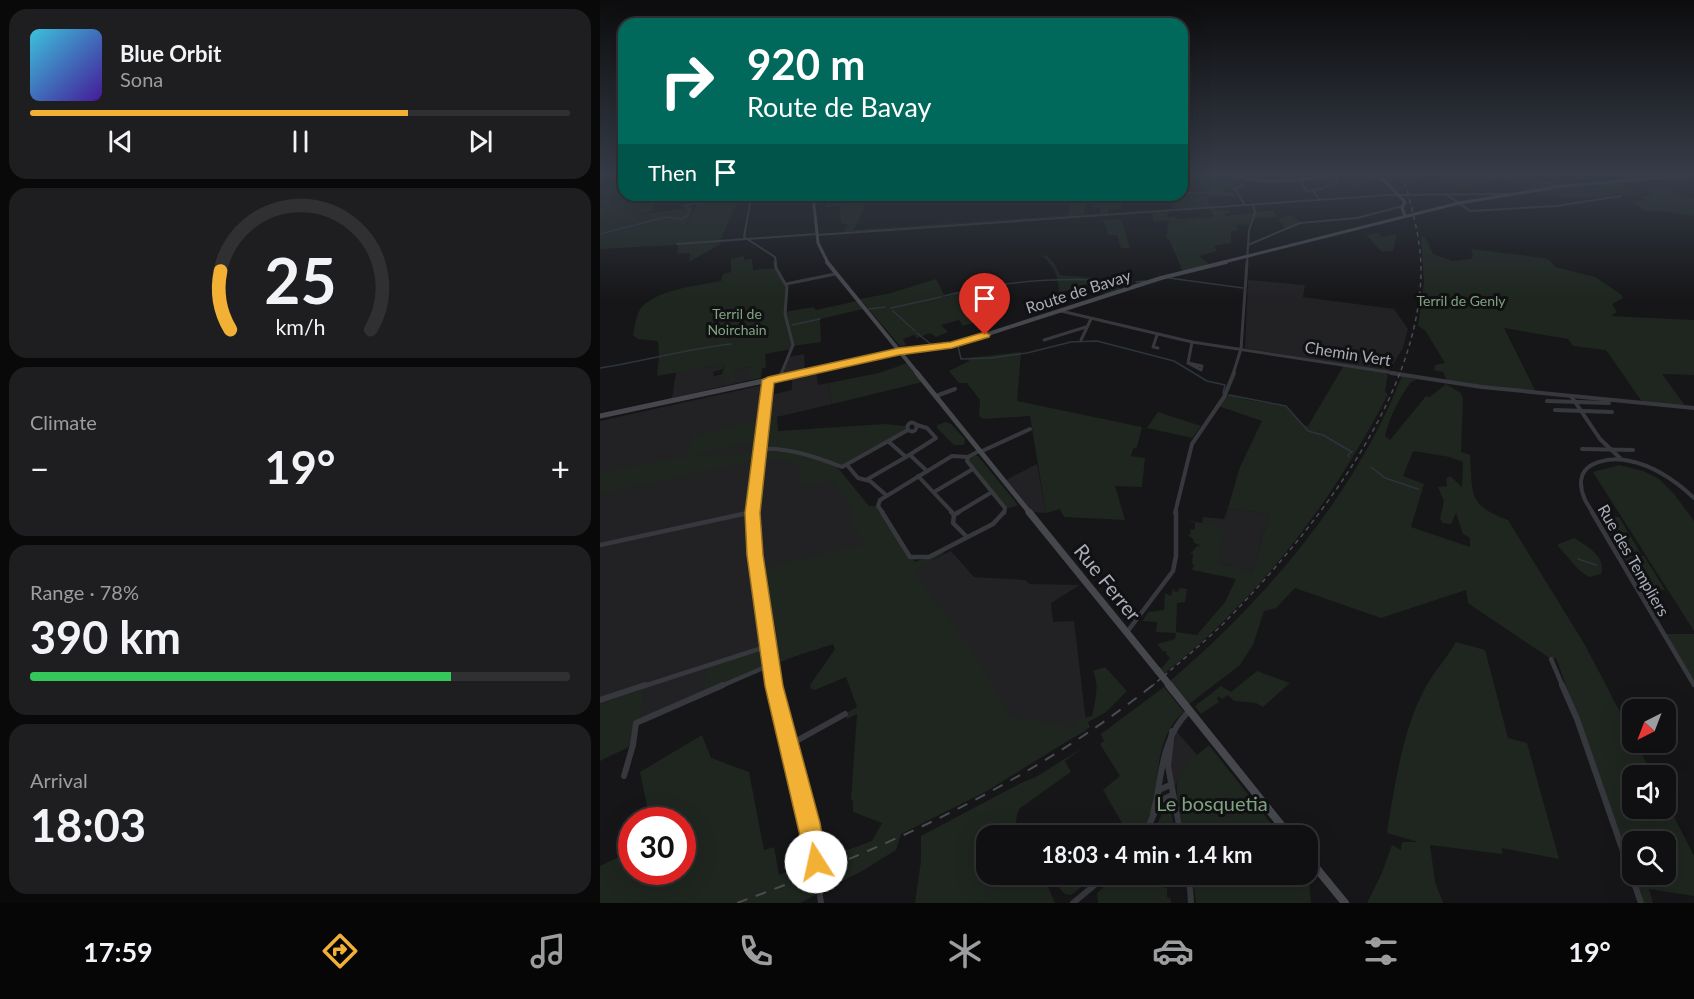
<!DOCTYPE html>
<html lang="en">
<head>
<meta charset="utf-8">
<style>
  body { margin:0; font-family:Lato,sans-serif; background:#1e1e20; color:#f1f3f6; height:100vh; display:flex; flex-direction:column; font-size:22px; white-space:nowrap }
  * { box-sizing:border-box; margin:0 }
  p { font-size:20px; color:#9c9d9f }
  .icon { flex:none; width:33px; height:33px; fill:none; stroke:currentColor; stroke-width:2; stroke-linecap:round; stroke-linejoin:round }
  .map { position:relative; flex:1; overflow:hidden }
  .sheet { display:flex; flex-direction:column; gap:9px; padding:9px; background:#09090a; width:600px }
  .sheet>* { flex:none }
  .top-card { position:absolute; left:18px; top:18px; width:570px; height:183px; border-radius:18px; box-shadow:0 6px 24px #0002,0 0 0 2px #303032; background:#00695c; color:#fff; overflow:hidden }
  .needle { width:39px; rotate:222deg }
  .controls { position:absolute; left:1022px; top:699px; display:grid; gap:12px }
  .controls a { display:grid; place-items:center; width:54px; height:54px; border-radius:12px; background:#101012; box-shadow:0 6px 24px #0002,0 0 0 2px #303032; font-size:30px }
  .speed { position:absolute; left:18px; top:807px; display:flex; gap:12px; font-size:30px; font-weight:700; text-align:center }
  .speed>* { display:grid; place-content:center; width:78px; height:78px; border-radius:50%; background:#101012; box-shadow:0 6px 24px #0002,0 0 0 2px #303032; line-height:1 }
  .speed .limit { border:9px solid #d22; background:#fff; color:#111 }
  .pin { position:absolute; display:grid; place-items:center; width:51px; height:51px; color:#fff; margin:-62px -26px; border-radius:50% 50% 50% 0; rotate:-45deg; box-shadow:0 0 6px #0007 }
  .pin .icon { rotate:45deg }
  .me { position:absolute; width:66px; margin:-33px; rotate:350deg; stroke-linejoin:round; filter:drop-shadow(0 0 4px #0008) }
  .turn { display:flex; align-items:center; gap:21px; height:126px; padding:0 30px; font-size:27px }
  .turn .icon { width:78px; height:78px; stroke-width:2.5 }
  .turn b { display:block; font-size:42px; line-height:51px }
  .then { display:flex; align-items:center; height:57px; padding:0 30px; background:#0003; gap:12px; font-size:22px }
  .big { font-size:45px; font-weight:700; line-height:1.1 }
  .sheet .widget { flex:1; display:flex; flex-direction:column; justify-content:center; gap:9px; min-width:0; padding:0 21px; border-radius:18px; background:#1e1e20 }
  .sheet .dial { align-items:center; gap:0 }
  .dial svg { height:156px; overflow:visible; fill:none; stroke:#303032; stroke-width:7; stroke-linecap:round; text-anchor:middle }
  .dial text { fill:#f1f3f6; stroke:none }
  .song { display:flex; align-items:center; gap:18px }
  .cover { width:72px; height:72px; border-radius:9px; background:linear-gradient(135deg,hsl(190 70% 55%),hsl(260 70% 35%)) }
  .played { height:6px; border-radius:3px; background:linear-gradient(90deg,#f2b134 70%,#303032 70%) }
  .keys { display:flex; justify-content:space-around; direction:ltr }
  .heat { display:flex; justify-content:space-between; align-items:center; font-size:33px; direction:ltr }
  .charge { height:9px; border-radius:4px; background:linear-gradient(90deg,#34c759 78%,#303032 0) }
  .trip { position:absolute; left:376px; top:825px; width:342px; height:60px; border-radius:18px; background:#101012; box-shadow:0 6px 24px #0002,0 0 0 2px #303032; font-weight:700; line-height:60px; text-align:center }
  .tab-bar { display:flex; height:96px; justify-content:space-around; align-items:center; background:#060607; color:#9c9d9f }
  .tab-bar .icon { width:42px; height:42px }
  .tab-bar .current { color:#f2b134 }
  .tab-bar b { font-size:27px; color:#f1f3f6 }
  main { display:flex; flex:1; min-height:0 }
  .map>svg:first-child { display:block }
  .built { fill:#222225 }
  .green { fill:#1e261f; fill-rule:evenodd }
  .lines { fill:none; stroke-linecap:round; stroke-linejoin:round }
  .stream { stroke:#2c353c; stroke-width:1.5 }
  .street-far4 { stroke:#37383d; stroke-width:2 }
  .street-far3 { stroke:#37383d; stroke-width:3 }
  .street-far2 { stroke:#37383d; stroke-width:4 }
  .street-far1 { stroke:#37383d; stroke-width:4.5 }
  .street { stroke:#37383d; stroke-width:6 }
  .secondary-far4 { stroke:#45474d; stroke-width:3 }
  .secondary-far3 { stroke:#45474d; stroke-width:4 }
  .secondary-far2 { stroke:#45474d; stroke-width:5 }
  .secondary-far1 { stroke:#45474d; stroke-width:7 }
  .secondary { stroke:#45474d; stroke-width:8 }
  .rail-far1 { stroke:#4a4c52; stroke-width:1.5; stroke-dasharray:4.5 4; stroke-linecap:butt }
  .rail { stroke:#4a4c52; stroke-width:2; stroke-dasharray:11 9; stroke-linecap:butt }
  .secondary-bridge-far1 { stroke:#45474d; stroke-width:7 }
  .secondary-bridge { stroke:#45474d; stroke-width:8 }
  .route { fill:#f2b134; stroke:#9d7322; stroke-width:1.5 }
  .labels { text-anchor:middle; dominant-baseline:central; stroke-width:6; stroke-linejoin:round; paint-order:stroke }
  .far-park-label { font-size:14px; fill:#7fa381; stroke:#111113 }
  .street-label { font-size:16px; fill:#a8adb8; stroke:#111113 }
  .near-street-label { font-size:20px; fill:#a8adb8; stroke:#111113 }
  .near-park-label { font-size:20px; fill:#7fa381; stroke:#111113 }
</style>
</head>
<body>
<main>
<section class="sheet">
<div class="widget">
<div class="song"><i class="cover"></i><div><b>Blue Orbit</b><p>Sona</p></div></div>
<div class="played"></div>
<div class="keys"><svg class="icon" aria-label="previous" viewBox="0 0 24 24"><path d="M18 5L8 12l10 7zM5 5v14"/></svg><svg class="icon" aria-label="pause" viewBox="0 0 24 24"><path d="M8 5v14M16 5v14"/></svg><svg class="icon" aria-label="next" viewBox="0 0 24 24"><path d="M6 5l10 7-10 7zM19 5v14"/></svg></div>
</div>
<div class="widget dial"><svg viewBox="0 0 100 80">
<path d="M14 69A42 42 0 1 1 86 69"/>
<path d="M14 69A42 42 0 0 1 9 39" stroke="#f2b134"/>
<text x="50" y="56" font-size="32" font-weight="700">25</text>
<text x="50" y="72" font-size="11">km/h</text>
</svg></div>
<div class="widget"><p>Climate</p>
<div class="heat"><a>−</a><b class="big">19°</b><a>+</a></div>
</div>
<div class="widget"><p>Range · 78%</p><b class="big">390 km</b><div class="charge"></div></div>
<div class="widget"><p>Arrival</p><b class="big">18:03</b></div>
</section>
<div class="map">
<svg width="1094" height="903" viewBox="0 0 1094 903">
  <rect width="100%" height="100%" fill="#161618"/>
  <g class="built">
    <polygon points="648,280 705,285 703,297 794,309 808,329 803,348 788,372 645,348"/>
    <polygon points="204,354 205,372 216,370 218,385 229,383 232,404 164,420 160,453 233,465 314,569 351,551 374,577 425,580 429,584 480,585 451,603 453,622 474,621 487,730 310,829 243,648 235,649 233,644 170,664 40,721 44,689 0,703 0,421 163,385 168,380 166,396 192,390 192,375 179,378 188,357"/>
    <polygon points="125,364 123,369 113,372 114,378 134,375 136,370 150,367 150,380 72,398 76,372"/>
    <polygon points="437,464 446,513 432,512 404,481"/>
    <polygon points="628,508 669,514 652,572 619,563 602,524 603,517 624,519"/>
    <polygon points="577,732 597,755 582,772 575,787 570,765 573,743"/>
  </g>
  <g class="green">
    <polygon points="611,173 628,173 636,190 622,189 626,193 638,196 608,197 609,207 575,210 570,201 522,200 521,209 508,209 508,214 500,214 500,208 492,207 492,203 486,203 484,215 244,232 248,224 242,224 239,212 242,206 225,207 229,195 269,195 254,230 468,215 472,195 605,193 599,176 611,176"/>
    <polygon points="735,173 801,173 802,178 771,180 757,187 747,187"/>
    <path d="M805 173H821L826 180C848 181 877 176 897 185L860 187 850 183 811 181 810 195Z"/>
    <polygon points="909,176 963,184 928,190 903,177"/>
    <polygon points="24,177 24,195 81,195 78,199 74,199 74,197 58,200 58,203 54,204 55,210 37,215 81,209 82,205 89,204 93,208 83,233 96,205 93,203 137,197 138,200 120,241 121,244 89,262 90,253 77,254 78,245 90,244 0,249 0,199 18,196 0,198 0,181"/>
    <path d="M1019 181 1040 193 1026 195 1005 191 1012 196C994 199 948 199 932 191L958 187 965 190 968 187Z"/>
    <polygon points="1069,189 1076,196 1094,197 1094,216 1058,211 1044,211 1032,201 1046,200 1039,195 1052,196 1046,191"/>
    <polygon points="610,208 629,211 630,213 625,213 626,216 673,210 679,219 691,215 701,222 685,228 677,217 651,219 649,225 639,224 636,231 631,231 631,243 614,246 617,251 599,256 609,264 583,272 569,239 566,238 569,220 553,221 552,213 568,212 567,217 575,217 576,219 614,217"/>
    <polygon points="521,219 530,248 521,248 517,235 509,235 503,220"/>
    <polygon points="778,233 781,237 797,234 793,251 782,252 766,235"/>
    <polygon points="821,236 826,239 833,254 852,261 871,259 873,255 871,249 944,258 950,260 955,267 995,277 1022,295 1023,298 1012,304 1017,312 1011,316 1094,320 1094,375 1062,374 1086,407 1043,403 1006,350 973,346 968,339 904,328 937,394 847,381 843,372 834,370 835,365 845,363 825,330 818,326 824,283"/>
    <path d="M446 255 454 263 460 275 516 280 521 290 507 295 495 289 498 287V283L493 282 459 293C459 278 454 265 442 256Z"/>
    <path d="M144 256V260L152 259 153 270 176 268 188 291 185 312 213 307 216 310 257 301 263 309 220 319 221 342 193 346 192 349 165 354 166 367 162 369 161 378 150 380 149 367 136 370 134 381 125 382 122 377 114 378 112 377 122 374 125 364 57 376 59 357 58 341 38 339 33 335C35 326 36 315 41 308 55 290 100 285 121 281L123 274 131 272V259Z"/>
    <polygon points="336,279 345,297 389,285 392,296 403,313 363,326 359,320 341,325 348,332 336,337 330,333 317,338 314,335 303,339 306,345 301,347 260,299 291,293"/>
    <polygon points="421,352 417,401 542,427 537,447 533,449 531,456 545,458 542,487 515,486 525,520 464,517 460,509 446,513 430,416 383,419 379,416 380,400 367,383 359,383 349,371 369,361 368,358"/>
    <polygon points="307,363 323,382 232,404 229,383 279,373"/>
    <path d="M744 365 788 372 785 392 788 394C732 503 660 597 564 674L561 669 570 658 566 654 567 652 563 651 557 644 575 639 576 633 556 632 557 622 543 621 548 612 564 610 565 593 571 596 573 587 574 591 578 592 579 588 587 589 585 602 577 603 576 632 597 635 625 602 636 579 592 570 594 565 592 564 593 554 588 551 592 552 597 546H602L594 543 593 539 588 535 591 534 590 529 595 530V523L587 520 625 528 619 563 652 572 669 514 628 508 640 467 662 421 618 406 626 394 648 400 686 406 703 425 708 426Z"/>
    <path d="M802 376 817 380 811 382C800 397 790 415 785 436L790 440 826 396 830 397 846 384 861 393 863 399 861 452 870 455C873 494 867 505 908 520L985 645 1032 735V742L1036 743 1053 775 1032 776V808H1065V799L1094 856V896L1049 889 1053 903H1044L1034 875 1065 874V842H1032V868L956 658 951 659 872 606 868 603 866 590 781 618 695 588 676 608 664 611 653 645 640 665 589 704 570 681C666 599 755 495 802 376ZM813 451 850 457 863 462 862 487 850 476 846 479 847 486 838 487 844 501 840 519 843 523 851 524 856 513 863 534 870 538V547L811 527 824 484 803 476Z"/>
    <polygon points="558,412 601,426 592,438 547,428"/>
    <path d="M177 417 178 431 285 424 306 426 308 430 247 465 237 467 269 506H278L315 562 341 552 345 553 314 570 372 650 411 717 475 727 474 721 492 716C495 701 500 686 493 671L505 667 527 691 506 712 488 722 490 727 387 791 301 834 296 850 262 871 200 903H0V866L31 851 32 872H82V820H50L40 772 102 735 111 758 149 772 164 850 174 847 179 875 272 841 282 823 253 812V800H251L257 714 247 719 245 714 257 707 246 677 215 690 211 689 210 685 235 649 233 644 193 657 103 694 107 666 168 646 157 570 265 544 253 524 252 508 231 481 199 486 200 464 165 458 0 494V474L22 468 88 456 91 433 93 435ZM161 440 159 453 92 456 93 455Z"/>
    <polygon points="346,422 351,424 365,439 364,445 354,445 337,428 337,425"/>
    <polygon points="374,455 378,456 418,505 406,509 368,461"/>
    <polygon points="1019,465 1043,471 1059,479 1074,494 1094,521 1094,631 993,472"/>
    <polygon points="1000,516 1019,517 1041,554 1023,555"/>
    <path d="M974 538C987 546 1007 557 1001 574L989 577 980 571 957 545Z"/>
    <polygon points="1023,556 1044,556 1065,590 1043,589"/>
    <polygon points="1064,634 1094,634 1094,685"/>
    <path d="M856 642 885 650 908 738 927 743 959 859 902 848V854L830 845 835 882 843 903H767L781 875 792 845 801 850 802 842H818L787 833C794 789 802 733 823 692 832 674 846 659 856 642Z"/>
    <polygon points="657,671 690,683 663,707 656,703 634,701 628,695 622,699 618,696 617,700 620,701 601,714 595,706 621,686 631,692"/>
    <polygon points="45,686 40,721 36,723 33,745 0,761 0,700"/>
    <path d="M564 687 584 712C554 736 560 780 551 814 549 821 545 829 541 835H529L503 790 520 776 500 744 504 741 501 734Z"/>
    <path d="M609 745 680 835H585C575 788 566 779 609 745Z"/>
    <polygon points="485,746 465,761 471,772 420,808 417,814 415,829 424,835 387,836 387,874 443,875 455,903 315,903 321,861 321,836 421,783 436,777"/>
    <polygon points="565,804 570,807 576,835 552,835 561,816 561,807"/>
    <polygon points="708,871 711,903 596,903 592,875 708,874"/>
    <path d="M479 875H497L471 895C464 895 461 891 458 885L466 877 474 878Z"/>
    <polygon points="518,875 553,875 546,879 546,884 567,888 567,897 571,899 571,903 498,903 497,893"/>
  </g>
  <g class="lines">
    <g class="stream">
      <polyline points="582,193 620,192 634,195"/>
      <polyline points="506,195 564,198 570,195"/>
      <polyline points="135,198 146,199"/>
      <polyline points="0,234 66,217 81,219 87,216 90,210 85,205 116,201"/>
      <polyline points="569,278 643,288"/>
      <polyline points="536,282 545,281"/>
      <path d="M344 296C396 282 446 278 499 280"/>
      <polyline points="291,308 341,297"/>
      <polyline points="269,309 285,307"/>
      <polyline points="293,311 315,331"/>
      <polyline points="192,325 220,319"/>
      <polyline points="317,333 332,345"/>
      <polyline points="336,349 358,346 361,359 391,358 427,353 471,342 497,341 574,361 607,381 625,385 623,393"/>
      <path d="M0 368C44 361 87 349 131 344"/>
      <polyline points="629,395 686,406 708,431 723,435 752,452 748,455 749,457"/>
      <polyline points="771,467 785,478 818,489"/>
      <polyline points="978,559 996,565"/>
    </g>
    <g class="street-far4">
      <polyline points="833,174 911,177 963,186"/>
      <polyline points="700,178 706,191 713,190"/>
      <polyline points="582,180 630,176"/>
      <polyline points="643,180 642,185 635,189 645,205"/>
      <polyline points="846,194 870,211 956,206 1021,196"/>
      <polyline points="81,195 85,200 94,203 131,197 175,195"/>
      <polyline points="151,198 144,237 175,257 176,263"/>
      <polyline points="720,200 713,191 737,183 738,177 733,174"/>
      <polyline points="217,235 789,195 906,194"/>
      <polyline points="77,244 217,234"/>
      <polyline points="648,245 700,223 757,218 803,206"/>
      <polyline points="647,263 649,230 655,213 653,204"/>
    </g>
    <g class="street-far3">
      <polyline points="175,262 176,268 187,287 185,314 193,345 181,374"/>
      <polyline points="186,284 235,274"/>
      <polyline points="461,311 592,342 801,374"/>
      <polyline points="557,335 553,347 558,348"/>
      <polyline points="444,340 486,327"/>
      <polyline points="481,340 491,319"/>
      <polygon points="588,363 602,366 601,370"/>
      <polyline points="588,363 592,342"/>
      <polyline points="633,374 641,349 647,262"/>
    </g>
    <g class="street-far2">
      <polyline points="791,373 882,387 1094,408"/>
      <polyline points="180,377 182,373"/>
      <polyline points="336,396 355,389"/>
      <polyline points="971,396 1000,439 1020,458"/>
      <polyline points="947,401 1009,403"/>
      <polyline points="955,410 1012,412"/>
      <circle cx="312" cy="427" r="4.5"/>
      <path d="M160 449C188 447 216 457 242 467L308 430"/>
      <polyline points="982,449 1033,450"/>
      <polyline points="380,452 430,429"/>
      <polyline points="310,455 327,471"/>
      <polyline points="306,457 336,438 327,428 317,425"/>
      <polyline points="368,457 367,461 405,508 404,513"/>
      <polyline points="368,457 379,451"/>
      <polyline points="247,465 258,478 270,481 286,495"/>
      <polyline points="318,476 353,513"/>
      <polyline points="266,480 306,457 289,442"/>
      <polyline points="334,492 373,469"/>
      <polyline points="146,513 152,512"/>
      <polyline points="152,513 168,381"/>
      <polyline points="283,513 278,506 280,500 352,456 368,457"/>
      <polyline points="357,513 392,492"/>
      <polyline points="575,513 592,444 624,397 634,373"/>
      <path d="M993 513C987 504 981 495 981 483 981 460 1013 457 1030 461 1054 466 1076 481 1094 498"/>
    </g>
    <g class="street-far1">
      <polyline points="152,512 156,564 174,687"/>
      <polyline points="282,512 310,557 329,557 393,524 404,512"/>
      <polyline points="351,512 354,515 353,523 367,537"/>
      <polyline points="992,512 1094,685"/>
      <polyline points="354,515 359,512"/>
      <polyline points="0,545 152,512"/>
      <polyline points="527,632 573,571 576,556 576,512"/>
      <polyline points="951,659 963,687"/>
      <polyline points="41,687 168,646"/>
      <polyline points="119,687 170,665"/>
    </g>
    <g class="street">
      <polyline points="174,685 212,838 221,903"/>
      <polyline points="962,685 977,719 1041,903"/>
      <polyline points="0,700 45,685"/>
      <polyline points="572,731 568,766 581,836"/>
      <polyline points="189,745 245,714"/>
      <polyline points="24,776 33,745 36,723 123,685"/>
      <path d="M557 797C562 765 565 735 589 711"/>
      <polyline points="553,813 559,790 570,785"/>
      <polyline points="544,836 560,801 572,795"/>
      <polyline points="589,874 591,903"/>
      <polyline points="473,903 508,874"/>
    </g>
    <g class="secondary-far4">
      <path d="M629 173C654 186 709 181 735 173"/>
      <polyline points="764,173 784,180 805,202 802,208 805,216"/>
      <polyline points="213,195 218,243 228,263"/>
      <polyline points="620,263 859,203 963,186 1094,175"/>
    </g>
    <g class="secondary-far3">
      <polyline points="227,262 318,374"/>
      <polyline points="194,374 299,352 357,344 561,278 626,262"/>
    </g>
    <g class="secondary-far2">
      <polyline points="317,373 430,513"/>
      <polyline points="0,416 201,373"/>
    </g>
    <polyline class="secondary-far1" points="429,512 558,671"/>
    <g class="secondary">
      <polyline points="573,690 690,836"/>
      <polyline points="708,858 745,903"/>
    </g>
    <path class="rail-far1" d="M551 687C575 666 600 646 623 624 709 536 820 400 821 271 821 237 811 205 802 173"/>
    <path class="rail" d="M137 903C286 848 427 785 553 685"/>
    <polyline class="secondary-bridge-far1" points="558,671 571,687"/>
    <polyline class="secondary-bridge" points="569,685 573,690"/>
  </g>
  <linearGradient id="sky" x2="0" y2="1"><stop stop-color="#0c0c0d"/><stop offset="0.58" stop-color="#363c48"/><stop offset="1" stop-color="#363c48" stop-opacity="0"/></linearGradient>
  <rect width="1094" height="300" fill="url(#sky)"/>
  <polygon class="route" points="385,332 390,335 389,337 352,348 299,355 174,383 160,513 163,555 183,686 220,823 227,862 224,870 216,873 208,870 165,686 147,555 145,513 162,380 168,377 299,348 351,342"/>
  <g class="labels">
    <g class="far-park-label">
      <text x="861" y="300">Terril de Genly</text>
      <text x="137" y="313">Terril de<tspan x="137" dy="16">Noirchain</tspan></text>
    </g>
    <g class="street-label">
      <text transform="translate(478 291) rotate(-18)">Route de Bavay</text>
      <text transform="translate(748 353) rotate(9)">Chemin Vert</text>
      <text transform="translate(1034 560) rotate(60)">Rue des Templiers</text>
    </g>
    <g class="near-street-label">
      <text transform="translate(508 582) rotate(51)">Rue Ferrer</text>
    </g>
    <g class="near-park-label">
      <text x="612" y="803">Le bosquetia</text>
    </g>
  </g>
</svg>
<div class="controls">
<a><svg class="needle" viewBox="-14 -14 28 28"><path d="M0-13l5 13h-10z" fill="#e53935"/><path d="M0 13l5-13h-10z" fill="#9c9d9f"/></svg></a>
<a><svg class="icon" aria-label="sound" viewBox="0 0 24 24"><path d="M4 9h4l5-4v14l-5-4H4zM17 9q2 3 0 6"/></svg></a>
<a><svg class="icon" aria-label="search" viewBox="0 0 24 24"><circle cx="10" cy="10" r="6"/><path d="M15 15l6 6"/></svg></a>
</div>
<div class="speed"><div class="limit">30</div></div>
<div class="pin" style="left:385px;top:335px;background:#d93025"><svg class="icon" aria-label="arrive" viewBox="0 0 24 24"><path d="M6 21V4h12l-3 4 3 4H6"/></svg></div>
<svg class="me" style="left:216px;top:862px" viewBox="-20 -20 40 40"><circle r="19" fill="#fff"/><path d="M0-13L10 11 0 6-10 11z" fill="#f2b134"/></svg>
<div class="trip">18:03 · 4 min · 1.4 km</div>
<div class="top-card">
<div class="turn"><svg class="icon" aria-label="right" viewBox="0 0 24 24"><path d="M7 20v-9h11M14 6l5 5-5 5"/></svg><div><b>920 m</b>Route de Bavay</div></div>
<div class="then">Then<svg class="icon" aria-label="arrive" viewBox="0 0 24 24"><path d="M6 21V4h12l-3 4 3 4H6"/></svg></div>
</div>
</div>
</main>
<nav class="tab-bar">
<b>17:59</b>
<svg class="icon current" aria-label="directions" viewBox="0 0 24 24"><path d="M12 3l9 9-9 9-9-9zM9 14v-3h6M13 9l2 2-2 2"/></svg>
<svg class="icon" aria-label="music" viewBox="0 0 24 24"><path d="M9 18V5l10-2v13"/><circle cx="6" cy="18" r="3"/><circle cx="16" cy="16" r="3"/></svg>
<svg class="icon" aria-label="phone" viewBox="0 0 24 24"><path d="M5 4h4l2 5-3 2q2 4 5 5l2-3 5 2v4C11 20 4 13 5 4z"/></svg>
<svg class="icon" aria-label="climate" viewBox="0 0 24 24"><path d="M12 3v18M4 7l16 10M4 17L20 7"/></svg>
<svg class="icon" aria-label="car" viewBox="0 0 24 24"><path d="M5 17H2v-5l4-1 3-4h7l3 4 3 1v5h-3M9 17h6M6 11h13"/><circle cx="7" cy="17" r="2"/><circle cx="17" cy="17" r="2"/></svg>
<svg class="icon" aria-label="filters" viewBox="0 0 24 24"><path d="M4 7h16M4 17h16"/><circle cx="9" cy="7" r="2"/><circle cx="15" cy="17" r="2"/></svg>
<b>19°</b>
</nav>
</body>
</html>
